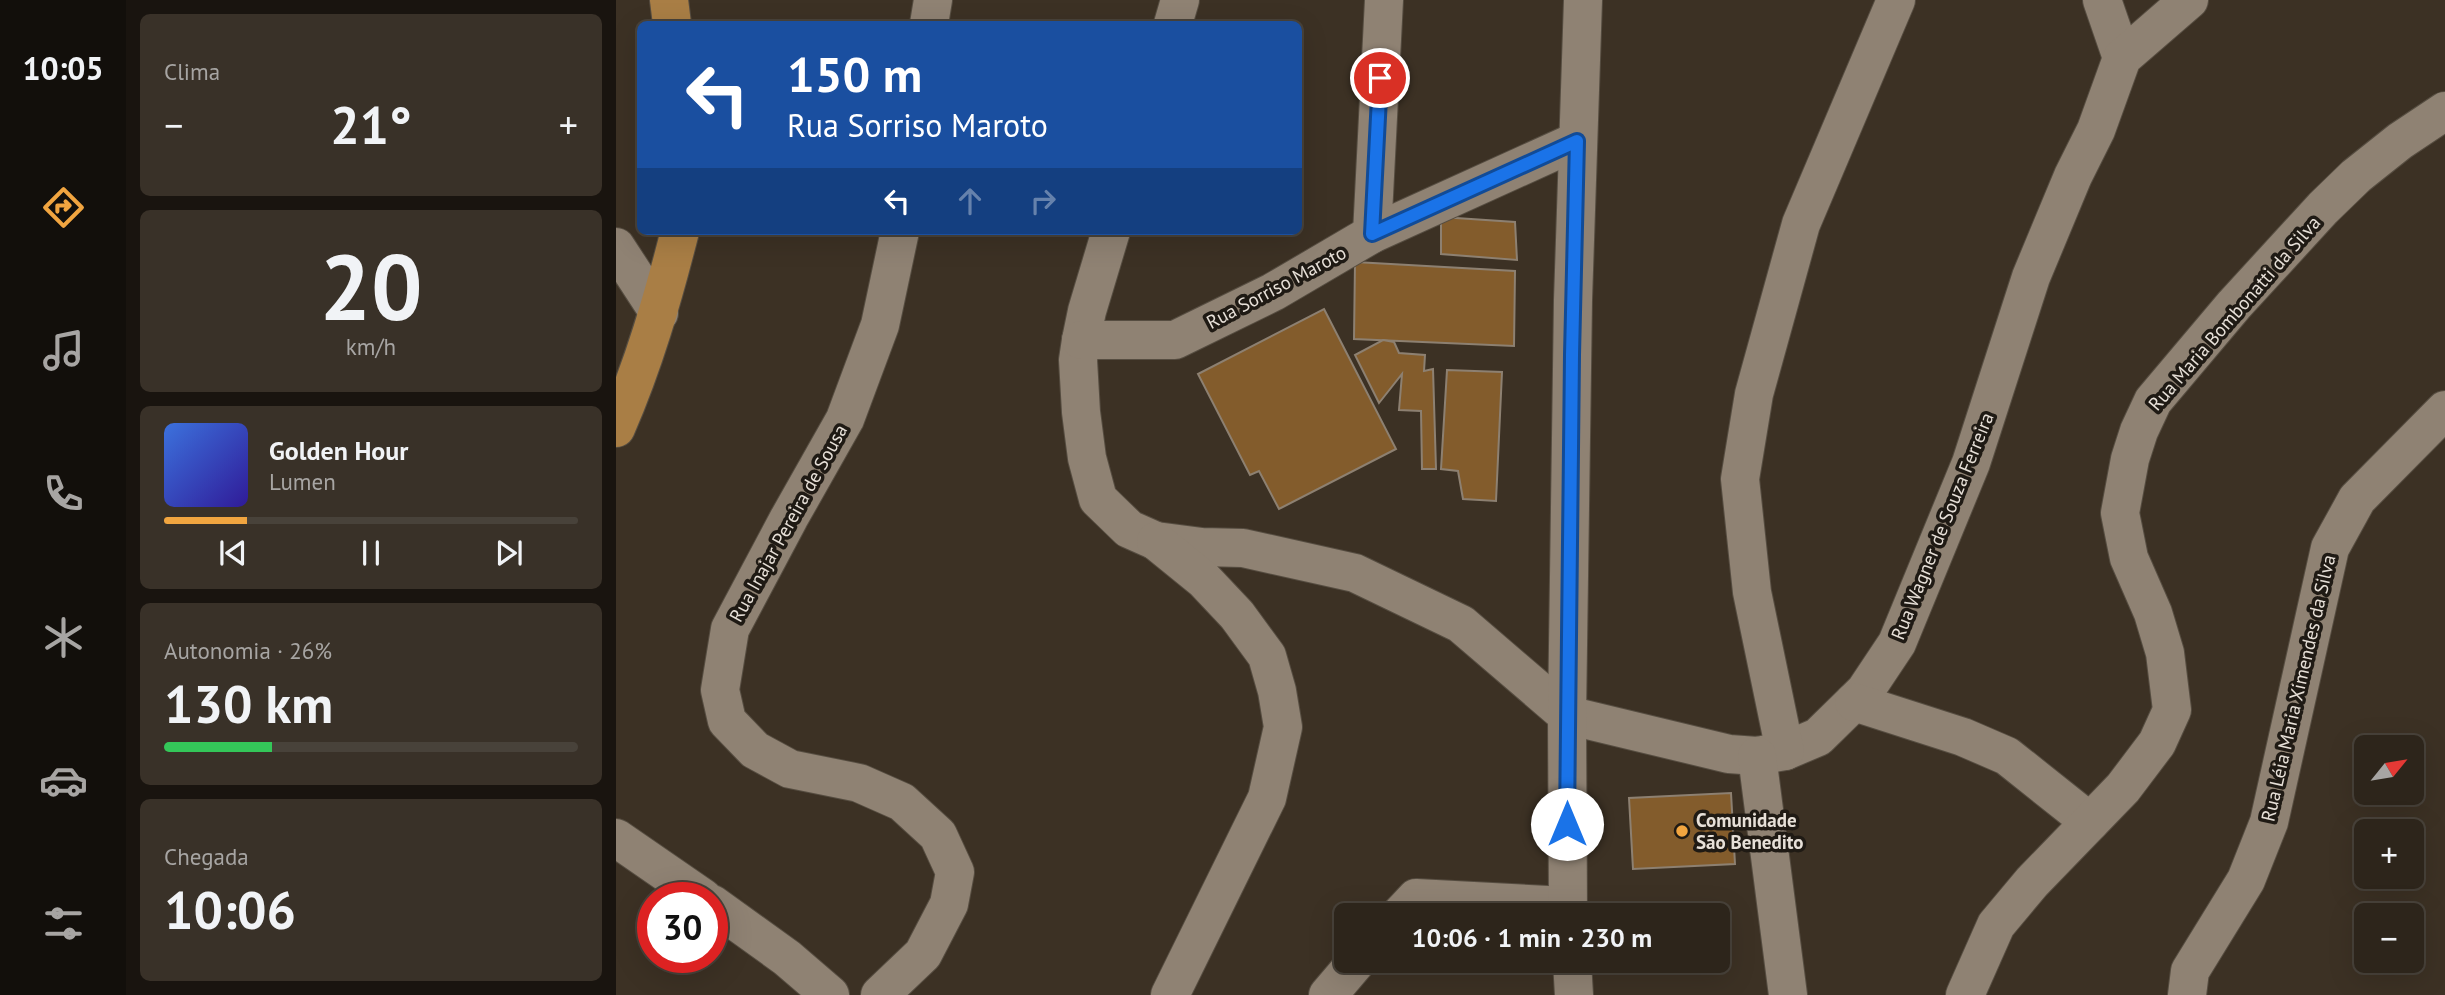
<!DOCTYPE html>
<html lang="pt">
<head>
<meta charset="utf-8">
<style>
  body { margin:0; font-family:"PT Sans",sans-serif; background:#393128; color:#f1f3f6; height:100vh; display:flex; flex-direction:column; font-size:26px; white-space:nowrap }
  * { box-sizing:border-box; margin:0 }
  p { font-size:23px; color:#a7a5a3 }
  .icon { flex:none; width:38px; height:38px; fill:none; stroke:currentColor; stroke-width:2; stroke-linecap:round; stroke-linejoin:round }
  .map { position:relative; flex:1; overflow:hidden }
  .side { display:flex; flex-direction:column; gap:14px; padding:14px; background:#19140f; width:490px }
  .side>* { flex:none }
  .hud { position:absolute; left:21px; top:21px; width:665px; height:214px; border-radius:10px; box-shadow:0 7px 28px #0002,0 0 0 2px #48423a; background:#1a4fa0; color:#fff; overflow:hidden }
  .needle { width:46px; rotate:60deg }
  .fabs { position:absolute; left:1738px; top:735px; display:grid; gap:14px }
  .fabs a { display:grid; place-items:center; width:70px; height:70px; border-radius:10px; background:#2d251b; box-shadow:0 7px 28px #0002,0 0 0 2px #48423a; font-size:35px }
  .speed { position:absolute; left:21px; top:882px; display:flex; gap:14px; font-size:35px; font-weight:700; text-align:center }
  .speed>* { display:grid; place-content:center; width:91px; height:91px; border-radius:50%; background:#2d251b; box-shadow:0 7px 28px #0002,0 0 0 2px #48423a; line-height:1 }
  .speed .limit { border:10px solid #d22; background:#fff; color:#111 }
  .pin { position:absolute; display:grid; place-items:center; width:60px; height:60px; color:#fff; margin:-30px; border:4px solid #fff; border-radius:50%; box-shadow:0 2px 7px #0007 }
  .me { position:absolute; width:77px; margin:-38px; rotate:0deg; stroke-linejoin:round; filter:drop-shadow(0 0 5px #0008) }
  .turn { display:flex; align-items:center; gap:24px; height:147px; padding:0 35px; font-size:32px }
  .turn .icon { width:91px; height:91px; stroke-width:2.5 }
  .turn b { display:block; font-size:49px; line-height:60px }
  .lanes { display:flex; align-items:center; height:66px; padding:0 35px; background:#0003; justify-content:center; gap:35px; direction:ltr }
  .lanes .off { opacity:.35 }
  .big { font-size:52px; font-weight:800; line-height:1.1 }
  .side .card { flex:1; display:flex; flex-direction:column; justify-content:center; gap:10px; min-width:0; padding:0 24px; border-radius:10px; background:#393128 }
  .side .dial { align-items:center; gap:0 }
  .dial b { font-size:91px; line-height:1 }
  .song { display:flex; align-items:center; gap:21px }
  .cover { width:84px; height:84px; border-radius:10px; background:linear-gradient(135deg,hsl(220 70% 55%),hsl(250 70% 35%)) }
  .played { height:7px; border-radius:4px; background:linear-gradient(90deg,#f1a540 20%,#48423a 20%) }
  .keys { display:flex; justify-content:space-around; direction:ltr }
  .heat { display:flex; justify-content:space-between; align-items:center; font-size:38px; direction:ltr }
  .charge { height:10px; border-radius:5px; background:linear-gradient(90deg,#34c759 26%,#48423a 0) }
  .trip { position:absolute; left:718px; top:903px; width:396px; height:70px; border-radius:10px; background:#2d251b; box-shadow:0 7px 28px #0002,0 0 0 2px #48423a; font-weight:800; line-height:70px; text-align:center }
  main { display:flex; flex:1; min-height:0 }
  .tab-bar { display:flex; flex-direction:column; width:126px; justify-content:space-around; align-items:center; background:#120f0b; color:#a7a5a3 }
  .tab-bar .icon { width:49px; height:49px }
  .tab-bar .selected { color:#f1a540 }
  .tab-bar b { font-size:32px; color:#f1f3f6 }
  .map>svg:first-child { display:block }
  .building { fill:#835c2c; stroke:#8d8071; stroke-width:2 }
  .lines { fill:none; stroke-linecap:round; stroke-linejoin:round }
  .minor-casing { stroke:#564d41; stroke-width:40 }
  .major-casing { stroke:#564d41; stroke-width:40 }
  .minor { stroke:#8f8273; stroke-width:38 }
  .major { stroke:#a97e45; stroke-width:38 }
  .route-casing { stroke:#114b97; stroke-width:18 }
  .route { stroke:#1a73e8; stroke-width:12 }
  .poi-dot { fill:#f1a540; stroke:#1f1a14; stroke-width:2.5 }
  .labels { text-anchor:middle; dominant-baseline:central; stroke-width:7; stroke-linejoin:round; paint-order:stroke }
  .street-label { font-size:19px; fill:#e7e0d8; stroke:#1f1a14 }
  .poi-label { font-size:19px; font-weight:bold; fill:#e7e0d8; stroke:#1f1a14; text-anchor:start }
</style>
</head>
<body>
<main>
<nav class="tab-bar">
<b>10:05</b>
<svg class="icon selected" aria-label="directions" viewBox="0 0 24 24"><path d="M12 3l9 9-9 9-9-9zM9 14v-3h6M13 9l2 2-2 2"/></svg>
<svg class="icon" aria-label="music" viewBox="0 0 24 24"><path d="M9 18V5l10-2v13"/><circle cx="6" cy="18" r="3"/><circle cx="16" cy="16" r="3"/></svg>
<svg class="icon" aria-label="phone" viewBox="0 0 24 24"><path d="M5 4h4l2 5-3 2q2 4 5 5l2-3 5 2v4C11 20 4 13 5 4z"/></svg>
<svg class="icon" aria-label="climate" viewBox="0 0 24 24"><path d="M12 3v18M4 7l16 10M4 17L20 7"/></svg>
<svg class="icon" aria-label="car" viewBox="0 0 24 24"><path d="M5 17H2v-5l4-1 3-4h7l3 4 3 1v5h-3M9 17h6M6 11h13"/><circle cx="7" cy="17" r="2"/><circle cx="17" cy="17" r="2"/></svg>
<svg class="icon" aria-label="filters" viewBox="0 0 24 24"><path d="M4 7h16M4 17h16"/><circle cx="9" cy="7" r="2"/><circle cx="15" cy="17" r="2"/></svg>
</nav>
<section class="side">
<div class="card"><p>Clima</p>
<div class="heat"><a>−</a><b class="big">21°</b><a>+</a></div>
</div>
<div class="card dial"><b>20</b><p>km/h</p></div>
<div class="card">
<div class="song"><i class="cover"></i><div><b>Golden Hour</b><p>Lumen</p></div></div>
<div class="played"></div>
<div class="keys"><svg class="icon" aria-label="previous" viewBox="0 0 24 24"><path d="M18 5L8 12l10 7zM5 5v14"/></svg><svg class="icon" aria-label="pause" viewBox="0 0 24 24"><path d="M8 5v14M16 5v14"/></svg><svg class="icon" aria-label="next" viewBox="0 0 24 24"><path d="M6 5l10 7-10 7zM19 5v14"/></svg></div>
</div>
<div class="card"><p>Autonomia · 26%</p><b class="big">130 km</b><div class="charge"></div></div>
<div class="card"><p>Chegada</p><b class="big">10:06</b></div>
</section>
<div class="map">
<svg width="1829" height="995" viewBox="0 0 1829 995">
  <rect width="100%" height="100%" fill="#3c3124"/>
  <g class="building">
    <polygon points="825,217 899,222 901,260 825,254"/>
    <polygon points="739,262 899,271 898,346 738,339"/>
    <polygon points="708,309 780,449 663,509 643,471 634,475 582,374"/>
    <polygon points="767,340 778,342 783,353 809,355 808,371 817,369 820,469 806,469 805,411 783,410 786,374 763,403 739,355"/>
    <polygon points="831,370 886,372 880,501 847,499 842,471 825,469"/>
    <polygon points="1115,793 1119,864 1017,869 1013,798"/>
  </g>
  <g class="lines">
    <defs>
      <g id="minor">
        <polyline points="1486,0 1506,58"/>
        <polyline points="313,24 317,0"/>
        <polyline points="557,24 564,0"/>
        <polyline points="495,231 471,311 465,340 462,360 465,412 471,458 482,499 513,529 540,541 586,547 627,548 739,573 845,624 951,715 1113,754 1141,756 1169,751 1202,737 1249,691 1281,643 1355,463 1415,277 1457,176 1480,130 1506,58 1573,0"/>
        <polyline points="756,234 768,0"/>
        <polyline points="0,247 43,313"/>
        <polyline points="465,340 559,340 657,292 756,234 961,141"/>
        <polyline points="540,541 588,580 621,615 651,656 661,691 667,727 651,798 554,995"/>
        <polyline points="1238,702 1347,737 1391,756 1474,822"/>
        <polyline points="1169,751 1136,592 1124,479 1138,394 1185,224 1280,0"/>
        <polyline points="1141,756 1172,995"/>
        <polyline points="0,838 87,898"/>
        <polyline points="96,904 171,958 214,995"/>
        <polyline points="784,915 800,898 951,906"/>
        <polyline points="952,915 951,715 957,300 967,0"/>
        <polyline points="956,961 958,995"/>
        <polyline points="264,995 307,954 333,904 339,872 322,835 286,802 243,783 174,769 139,750 111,721 104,690 114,629 173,518 229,419 264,325 284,231"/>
        <polyline points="712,995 741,961"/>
        <polyline points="1349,995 1380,925 1416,882 1507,788 1541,743 1556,710 1549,653 1537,613 1513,558 1504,513 1514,459 1523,431 1537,401 1618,305 1707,208 1740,176 1784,141 1829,111"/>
        <polyline points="1571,995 1574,971 1630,880 1653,822 1714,548 1741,499 1829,410"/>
      </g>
      <g id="major">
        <polyline points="53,0 56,24"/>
        <path d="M0 428C28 364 47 298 64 231"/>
      </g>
    </defs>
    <use href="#minor" class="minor-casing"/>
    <use href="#major" class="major-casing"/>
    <use href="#minor" class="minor"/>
    <use href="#major" class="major"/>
  </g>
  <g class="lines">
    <defs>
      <polyline id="route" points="764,78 756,234 961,141 956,355 951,824"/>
    </defs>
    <use href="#route" class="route-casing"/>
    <use href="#route" class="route"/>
  </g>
  <circle class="poi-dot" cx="1066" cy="831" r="7"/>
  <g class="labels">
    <g class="street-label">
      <text transform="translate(660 287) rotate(-28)">Rua Sorriso Maroto</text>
      <text transform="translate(1618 313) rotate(-49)">Rua Maria Bombonatti da Silva</text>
      <text transform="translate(172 523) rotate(-61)">Rua Inajar Pereira de Sousa</text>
      <text transform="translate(1326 526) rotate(-68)">Rua Wagner de Souza Ferreira</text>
      <text transform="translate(1682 688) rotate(-77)">Rua Léia Maria Ximendes da Silva</text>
    </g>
    <g class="poi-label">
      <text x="1080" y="820">Comunidade<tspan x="1080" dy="22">São Benedito</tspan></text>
    </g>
  </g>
</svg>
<div class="fabs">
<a><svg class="needle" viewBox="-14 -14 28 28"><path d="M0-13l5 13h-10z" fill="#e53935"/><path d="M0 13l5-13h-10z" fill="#a7a5a3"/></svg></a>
<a>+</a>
<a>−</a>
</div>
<div class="speed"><div class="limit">30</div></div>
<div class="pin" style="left:764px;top:78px;background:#d93025"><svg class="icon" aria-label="arrive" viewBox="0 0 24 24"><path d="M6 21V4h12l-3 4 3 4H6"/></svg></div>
<svg class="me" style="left:951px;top:824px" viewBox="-20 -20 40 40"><circle r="19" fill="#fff"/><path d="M0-13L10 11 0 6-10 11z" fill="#1a73e8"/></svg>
<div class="trip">10:06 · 1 min · 230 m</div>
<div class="hud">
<div class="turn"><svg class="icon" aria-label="left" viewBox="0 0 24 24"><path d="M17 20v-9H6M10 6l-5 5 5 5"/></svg><div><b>150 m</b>Rua Sorriso Maroto</div></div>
<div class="lanes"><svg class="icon" aria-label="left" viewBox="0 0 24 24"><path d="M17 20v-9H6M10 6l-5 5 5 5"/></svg><svg class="icon off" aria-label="ahead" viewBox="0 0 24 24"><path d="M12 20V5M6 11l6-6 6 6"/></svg><svg class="icon off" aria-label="right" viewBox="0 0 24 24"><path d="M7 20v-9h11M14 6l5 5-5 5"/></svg></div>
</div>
</div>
</main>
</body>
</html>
